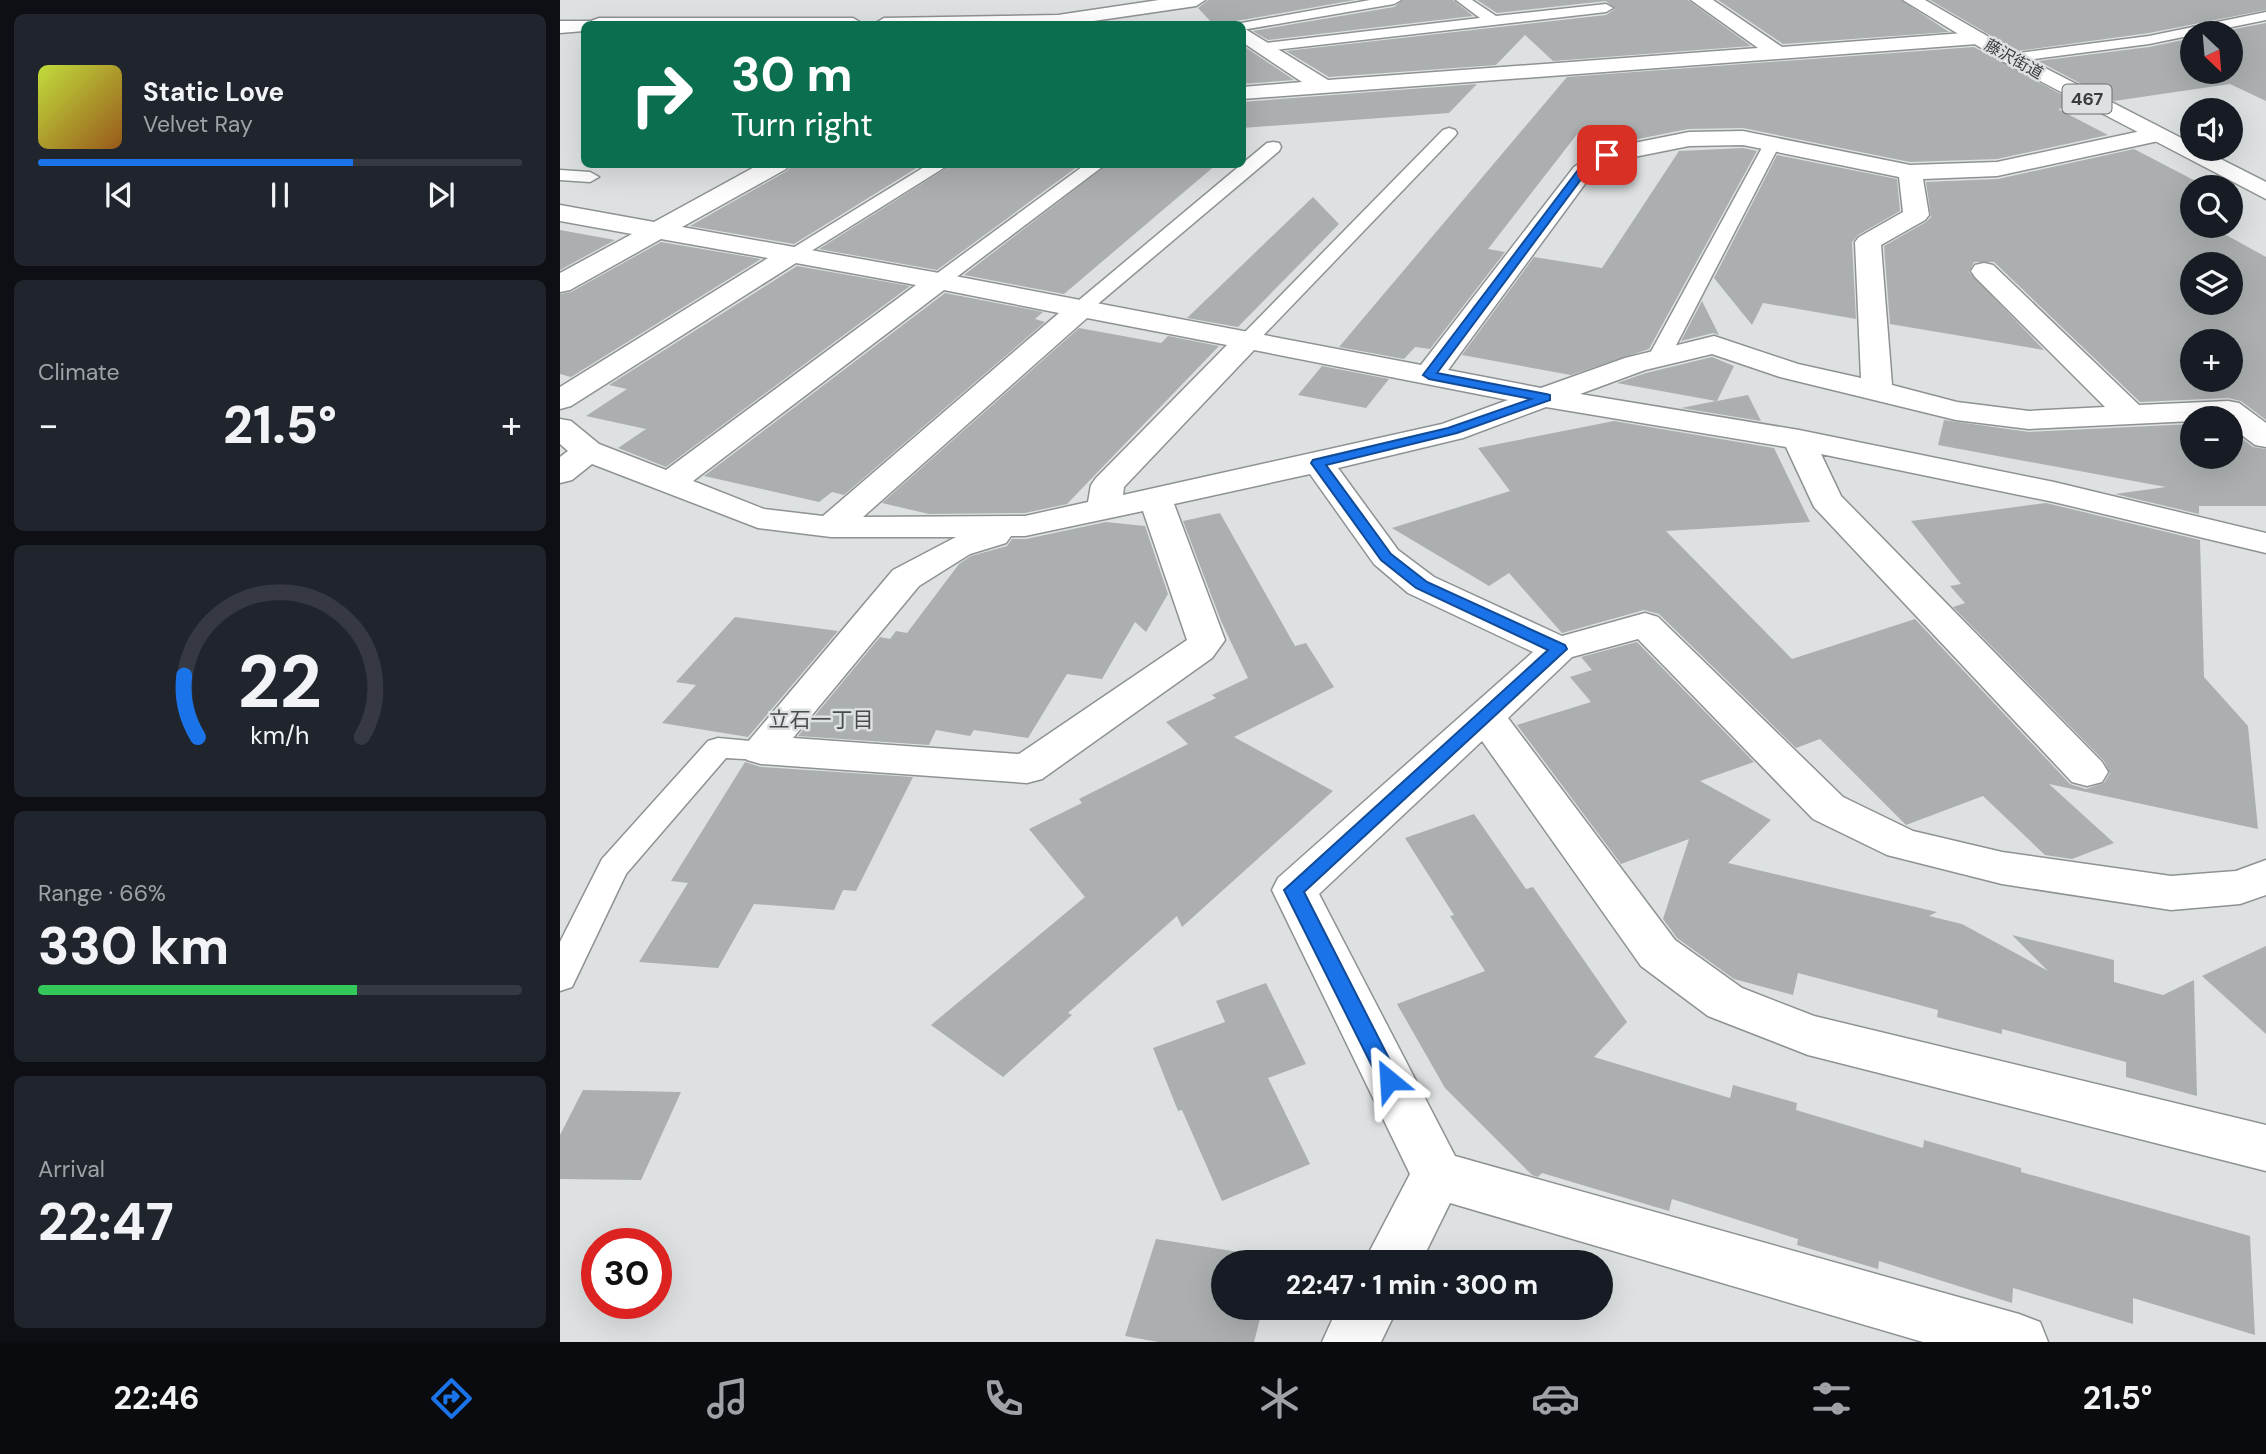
<!DOCTYPE html>
<html lang="en">
<head>
<meta charset="utf-8">
<style>
  body { margin:0; font-family:"DM Sans","Noto Sans JP",sans-serif; background:#20242c; color:#f1f3f6; height:100vh; display:flex; flex-direction:column; font-size:26px; white-space:nowrap }
  * { box-sizing:border-box; margin:0 }
  p { font-size:23px; color:#9ea1a6 }
  .icon { flex:none; width:38px; height:38px; fill:none; stroke:currentColor; stroke-width:2; stroke-linecap:round; stroke-linejoin:round }
  .map { position:relative; flex:1; overflow:hidden }
  .details { display:flex; flex-direction:column; gap:14px; padding:14px; background:#0d0f14; width:560px }
  .details>* { flex:none }
  .top-card { position:absolute; left:21px; top:21px; width:665px; height:147px; border-radius:10px; box-shadow:0 7px 28px #0002; background:#0b6e4f; color:#fff; overflow:hidden }
  .needle { width:46px; rotate:154deg }
  .fabs { position:absolute; left:1620px; top:21px; display:grid; gap:14px }
  .fabs a { display:grid; place-items:center; width:63px; height:63px; border-radius:50%; background:#171b24; box-shadow:0 7px 28px #0002; font-size:35px }
  .speed { position:absolute; left:21px; top:1228px; display:flex; gap:14px; font-size:35px; font-weight:700; text-align:center }
  .speed>* { display:grid; place-content:center; width:91px; height:91px; border-radius:50%; background:#171b24; box-shadow:0 7px 28px #0002; line-height:1 }
  .speed .limit { border:10px solid #d22; background:#fff; color:#111 }
  .pin { position:absolute; display:grid; place-items:center; width:60px; height:60px; color:#fff; margin:-30px; border-radius:14px; box-shadow:0 4px 10px #0006 }
  .me { position:absolute; width:77px; margin:-38px; rotate:333deg; stroke-linejoin:round; filter:drop-shadow(0 0 5px #0008) }
  .turn { display:flex; align-items:center; gap:24px; height:147px; padding:0 35px; font-size:32px }
  .turn .icon { width:91px; height:91px; stroke-width:2.5 }
  .turn b { display:block; font-size:49px; line-height:60px }
  .big { font-size:52px; font-weight:800; line-height:1.1 }
  .details .tile { flex:1; display:flex; flex-direction:column; justify-content:center; gap:10px; min-width:0; padding:0 24px; border-radius:10px; background:#20242c }
  .details .dial { align-items:center; gap:0 }
  .dial svg { height:182px; overflow:visible; fill:none; stroke:#363941; stroke-width:7; stroke-linecap:round; text-anchor:middle }
  .dial text { fill:#f1f3f6; stroke:none }
  .song { display:flex; align-items:center; gap:21px }
  .cover { width:84px; height:84px; border-radius:10px; background:linear-gradient(135deg,hsl(70 70% 55%),hsl(30 70% 35%)) }
  .played { height:7px; border-radius:4px; background:linear-gradient(90deg,#1a73e8 65%,#363941 65%) }
  .keys { display:flex; justify-content:space-around; direction:ltr }
  .heat { display:flex; justify-content:space-between; align-items:center; font-size:38px; direction:ltr }
  .charge { height:10px; border-radius:5px; background:linear-gradient(90deg,#34c759 66%,#363941 0) }
  .trip { position:absolute; left:651px; top:1250px; width:402px; height:70px; border-radius:35px; background:#171b24; box-shadow:0 7px 28px #0002; font-weight:800; line-height:70px; text-align:center }
  .tab-bar { display:flex; height:112px; justify-content:space-around; align-items:center; background:#090b0e; color:#9ea1a6 }
  .tab-bar .icon { width:49px; height:49px }
  .tab-bar .active { color:#1a73e8 }
  .tab-bar b { font-size:32px; color:#f1f3f6 }
  main { display:flex; flex:1; min-height:0 }
  .map>svg:first-child { display:block }
  .building { fill:#abafb0; fill-rule:evenodd }
  .lines { fill:none; stroke-linecap:round; stroke-linejoin:round }
  .service-casing { stroke:#8e9293; stroke-width:3 }
  .minor-casing { stroke:#8e9293; stroke-width:3 }
  .trunk-casing { stroke:#8e9293; stroke-width:3 }
  .service { fill:#fff; fill-rule:evenodd }
  .minor { fill:#fff; fill-rule:evenodd }
  .trunk { fill:#fff; fill-rule:evenodd }
  .route { fill:#1a73e8; stroke:#114b97; stroke-width:2 }
  .labels { text-anchor:middle; dominant-baseline:central; stroke-width:5; stroke-linejoin:round; paint-order:stroke }
  .far-street-label { font-size:16px; fill:#3b3c3d; stroke:#dde1e2 }
  .shield { fill:#dde1e2; stroke:#6c6e6e; stroke-width:2 }
  .shield-label { font-size:18px; font-weight:bold; fill:#3b3c3d }
  .neighbourhood-label { font-size:21px; fill:#494c4d; stroke:#dde1e2 }
</style>
</head>
<body>
<main>
<section class="details">
<div class="tile">
<div class="song"><i class="cover"></i><div><b>Static Love</b><p>Velvet Ray</p></div></div>
<div class="played"></div>
<div class="keys"><svg class="icon" aria-label="previous" viewBox="0 0 24 24"><path d="M18 5L8 12l10 7zM5 5v14"/></svg><svg class="icon" aria-label="pause" viewBox="0 0 24 24"><path d="M8 5v14M16 5v14"/></svg><svg class="icon" aria-label="next" viewBox="0 0 24 24"><path d="M6 5l10 7-10 7zM19 5v14"/></svg></div>
</div>
<div class="tile"><p>Climate</p>
<div class="heat"><a>−</a><b class="big">21.5°</b><a>+</a></div>
</div>
<div class="tile dial"><svg viewBox="0 0 100 80">
<path d="M14 69A42 42 0 1 1 86 69"/>
<path d="M14 69A42 42 0 0 1 8 42" stroke="#1a73e8"/>
<text x="50" y="56" font-size="32" font-weight="700">22</text>
<text x="50" y="72" font-size="11">km/h</text>
</svg></div>
<div class="tile"><p>Range · 66%</p><b class="big">330 km</b><div class="charge"></div></div>
<div class="tile"><p>Arrival</p><b class="big">22:47</b></div>
</section>
<div class="map">
<svg width="1706" height="1342" viewBox="0 0 1706 1342">
  <rect width="100%" height="100%" fill="#dde1e2"/>
  <g class="building">
    <polygon points="648,0 795,0 676,21 674,24 653,24 638,8"/>
    <polygon points="843,0 893,0 913,16 708,40 693,31 834,7"/>
    <polygon points="917,0 1128,0 1191,46 993,61 965,35 936,65 769,77 726,51 1046,15 1055,9 1046,1 937,13"/>
    <polygon points="1158,0 1341,0 1389,32 1223,44"/>
    <polygon points="1370,0 1706,0 1706,10 1589,33 1457,51"/>
    <polygon points="1706,23 1706,101 1670,84 1554,101 1478,61 1589,47 1633,38 1633,72 1671,72 1671,33 1654,33"/>
    <polygon points="682,45 734,80 682,84"/>
    <polygon points="1414,47 1521,105 1498,109 1548,135 1437,159 1350,162 1183,128 1128,129 1038,147 1018,133 928,249 945,252 870,349 855,347 844,359 779,347 1007,77"/>
    <polygon points="917,84 889,113 682,128 682,102"/>
    <polygon points="1183,148 1197,151 1089,349 1011,375 902,355 974,257 1042,268 1119,151"/>
    <path d="M1574 149 1647 187H1633V226H1650L1706 257V420L1681 401 1668 398 1580 402 1434 262H1414L1409 272 1484 350 1330 324 1324 246 1366 222 1371 217 1366 182 1438 179ZM1633 264H1671V303H1633ZM1633 341H1671V380H1633Z"/>
    <polygon points="1217,155 1337,179 1340,211 1298,235 1292,242 1296,319 1203,303 1192,325 1154,278"/>
    <polygon points="233,164 363,164 234,244 130,226 227,171"/>
    <polygon points="393,164 521,164 377,270 259,249"/>
    <polygon points="548,164 657,164 504,294 404,275"/>
    <polygon points="753,197 779,224 678,327 627,318"/>
    <polygon points="0,230 55,240 0,270"/>
    <polygon points="101,242 201,259 11,377 0,374 0,294 11,292"/>
    <polygon points="237,266 350,286 106,467 58,448 86,429 26,416 67,389 49,385"/>
    <polygon points="385,293 483,312 475,319 485,322 284,495 272,492 259,502 144,476"/>
    <polygon points="1142,301 1159,335 1153,333 1121,341"/>
    <polygon points="519,328 601,343 608,336 659,346 507,504 465,513 369,514 322,503"/>
    <polygon points="1152,357 1174,366 1157,401 1188,395 1201,421 1121,408 1156,401 1057,383 1086,373"/>
    <polygon points="762,366 829,379 806,408 738,395"/>
    <polygon points="1384,420 1469,432 1633,424 1633,457 1671,457 1671,430 1693,447 1706,449 1706,506 1639,506 1639,514 1555,494 1606,487 1378,445"/>
    <polygon points="1054,421 1214,448 1250,522 1106,531 1232,659 1355,619 1510,784 1526,789 1544,783 1550,773 1544,761 1393,607 1405,603 1390,586 1401,584 1351,521 1486,503 1640,540 1644,677 1688,726 1698,829 1489,784 1554,843 1512,859 1485,855 1423,796 1346,825 1260,739 1236,748 1099,614 1084,610 1002,633 949,573 929,586 832,528 950,491 918,448"/>
    <polygon points="660,513 735,646 746,643 774,687 674,737 773,791 622,927 617,916 508,1013 512,1015 443,1077 371,1025 525,897 469,829 522,803 519,799 628,744 606,722 656,698 652,695 688,678 661,621 623,521"/>
    <polygon points="546,522 585,526 608,594 586,632 575,622 542,679 507,674 468,738 414,730 410,736 376,730 369,745 238,736 320,637 330,639 336,631 347,633 399,564 411,556 447,546 452,539 466,539"/>
    <polygon points="175,617 278,631 188,737 102,723 136,685 116,682"/>
    <polygon points="1077,642 1194,762 1140,781 1211,820 1168,863 1377,912 1369,916 1402,924 1488,971 1452,935 1554,960 1554,982 1603,995 1634,980 1637,1096 1566,1077 1566,1062 1442,1029 1442,1034 1377,1017 1378,1010 1238,973 1233,995 1174,979 1117,938 1103,919 1129,839 1061,864 957,725 1031,702 1010,677 1032,670 1021,657"/>
    <polygon points="185,762 201,767 353,777 296,891 283,890 274,910 194,904 158,968 79,962 128,883 111,881"/>
    <polygon points="914,814 966,889 973,887 1067,1022 1034,1057 1170,1098 1173,1085 1237,1103 1236,1110 1363,1148 1364,1140 1461,1168 1461,1172 1690,1236 1695,1335 1573,1298 1573,1324 1453,1288 1452,1303 1319,1261 1318,1269 1237,1245 1238,1239 1112,1199 1109,1211 982,1173 978,1177 972,1175 885,1088 837,1004 925,971 890,916 894,915 845,838"/>
    <polygon points="1706,946 1706,1034 1642,976"/>
    <polygon points="706,983 746,1064 708,1078 750,1164 662,1201 622,1110 618,1111 593,1048 665,1022 656,1001"/>
    <polygon points="23,1090 121,1092 81,1180 0,1179 0,1135"/>
    <polygon points="596,1239 716,1258 715,1262 663,1262 663,1307 703,1307 694,1342 598,1342 565,1336"/>
  </g>
  <g class="lines">
    <defs>
      <g id="service">
        <polygon points="810,0 841,0 834,4 682,30 682,24 676,24"/>
        <polygon points="896,0 912,0 936,16 1046,4 1053,8 1046,12 706,51 699,47 706,43 920,18"/>
        <polygon points="1706,12 1706,20 1589,44 1451,62 1444,58 1451,54 1589,36"/>
        <polygon points="889,128 895,130 897,133 895,136 695,344 681,344 678,340 681,336 883,130"/>
        <polygon points="1212,139 1220,144 1109,359 1106,364 1090,364 1087,359 1204,144"/>
        <polygon points="713,142 719,143 721,147 719,151 526,314 512,314 509,310 512,306 707,143"/>
        <polygon points="369,164 390,164 240,258 233,260 223,254"/>
        <polygon points="526,164 546,164 386,285 372,285 369,281 372,277"/>
        <polygon points="0,170 30,172 39,177 30,182 0,180"/>
        <polygon points="158,738 211,743 216,750 211,757 201,760 166,758 66,874 12,987 0,991 0,942 42,859 148,741"/>
      </g>
      <g id="minor">
        <polygon points="599,0 645,0 636,6 513,24 314,24 324,18 498,15"/>
        <polygon points="1131,0 1153,0 1222,47 1417,32 1424,34 1427,38 1424,42 1417,44 682,99 682,87 742,82 682,42 682,27 768,80 1198,48"/>
        <polygon points="39,18 293,18 303,24 24,24 24,31 0,33 0,21 31,21"/>
        <path d="M1595 128 1603 130 1606 135 1603 140 1437 176 1363 179 1369 215 1365 220 1321 245 1332 385 1397 402 1469 411 1545 407 1415 277 1411 271 1415 265 1424 263 1433 265 1579 405 1668 401 1679 403 1706 423V447L1695 445 1671 427V418H1633V421L1469 429 1396 420 1220 377 1152 354 1085 370 1020 394 1239 430 1494 482 1706 533V553L1494 502 1261 454 1281 496 1542 762 1548 772 1542 782 1527 786 1512 782 1254 507 1226 447 986 407 903 438 778 468 838 550 874 577 1002 636 1085 613 1098 617 1283 797 1353 831 1442 852 1611 876 1676 871 1706 860V895L1680 904 1611 910 1442 884 1327 855 1253 819 1078 639 1012 657 948 718 1115 940 1182 988 1254 1016 1706 1125V1171L1248 1055 1148 1016 1081 966 922 741 759 894 895 1156 1459 1314 1480 1322 1488 1342H1363L890 1203 861 1262H804L850 1174 712 890 718 878 973 652 848 593 814 564 750 474 614 504 665 640 652 658 482 779 467 783 201 764 187 760 181 750 333 570 396 537H271L198 528 32 464 12 480 0 483V457L8 451 0 444V419L11 421 39 444 106 470 356 285 236 263 11 406 0 409V387L208 258 101 239 10 290 0 292V273L72 234 0 221V205L94 222 200 164H229L226 169 122 227 379 273 861 365 1014 167 1039 150 1129 132 1183 131 1350 165 1437 162ZM1183 145 1339 177 1343 212 1299 237 1295 242 1301 378 1238 364 1154 336 1065 358 981 388 888 370 1030 177 1054 161 1129 146ZM384 290 499 313 263 516 204 509 133 481ZM527 318 667 345 536 478 531 485 528 502 465 516 303 517ZM694 350 948 400 882 424 563 495 564 487ZM583 511 627 640 459 754 233 738 359 586 410 554 446 543 451 536H465Z"/>
        <polygon points="778,1307 838,1307 821,1342 762,1342"/>
      </g>
      <polygon id="trunk" points="1343,0 1365,0 1458,54 1633,144 1633,149 1641,149 1706,182 1706,199 1444,62"/>
    </defs>
    <use href="#service" class="service-casing"/>
    <use href="#minor" class="minor-casing"/>
    <use href="#trunk" class="trunk-casing"/>
    <use href="#service" class="service"/>
    <use href="#minor" class="minor"/>
    <use href="#trunk" class="trunk"/>
  </g>
  <polygon class="route" points="1044,153 1052,155 1025,174 877,373 986,394 990,395 990,400 897,433 766,465 831,554 867,582 1005,645 1007,649 744,892 840,1080 837,1086 829,1089 822,1086 724,890 988,650 856,588 821,560 751,463 753,460 888,428 971,399 869,379 863,375 1018,170"/>
  <g class="labels">
    <g class="far-street-label">
      <text transform="translate(1454 59) rotate(29)">藤沢街道</text>
    </g>
    <rect class="shield" x="1502.5" y="84.5" width="49" height="29" rx="5"/>
    <g class="shield-label">
      <text x="1527" y="99">467</text>
    </g>
    <g class="neighbourhood-label">
      <text x="261" y="720">立石一丁目</text>
    </g>
  </g>
</svg>
<div class="fabs">
<a><svg class="needle" viewBox="-14 -14 28 28"><path d="M0-13l5 13h-10z" fill="#e53935"/><path d="M0 13l5-13h-10z" fill="#9ea1a6"/></svg></a>
<a><svg class="icon" aria-label="sound" viewBox="0 0 24 24"><path d="M4 9h4l5-4v14l-5-4H4zM17 9q2 3 0 6"/></svg></a>
<a><svg class="icon" aria-label="search" viewBox="0 0 24 24"><circle cx="10" cy="10" r="6"/><path d="M15 15l6 6"/></svg></a>
<a><svg class="icon" aria-label="layers" viewBox="0 0 24 24"><path d="M12 4l9 5-9 5-9-5zM3 14l9 5 9-5"/></svg></a>
<a>+</a>
<a>−</a>
</div>
<div class="speed"><div class="limit">30</div></div>
<div class="pin" style="left:1047px;top:155px;background:#d93025"><svg class="icon" aria-label="arrive" viewBox="0 0 24 24"><path d="M6 21V4h12l-3 4 3 4H6"/></svg></div>
<svg class="me" style="left:829px;top:1080px" viewBox="-20 -20 40 40"><path d="M0-17L14 15 0 8-14 15z" fill="#1a73e8" stroke="#fff" stroke-width="4"/></svg>
<div class="trip">22:47 · 1 min · 300 m</div>
<div class="top-card">
<div class="turn"><svg class="icon" aria-label="right" viewBox="0 0 24 24"><path d="M7 20v-9h11M14 6l5 5-5 5"/></svg><div><b>30 m</b>Turn right</div></div>
</div>
</div>
</main>
<nav class="tab-bar">
<b>22:46</b>
<svg class="icon active" aria-label="directions" viewBox="0 0 24 24"><path d="M12 3l9 9-9 9-9-9zM9 14v-3h6M13 9l2 2-2 2"/></svg>
<svg class="icon" aria-label="music" viewBox="0 0 24 24"><path d="M9 18V5l10-2v13"/><circle cx="6" cy="18" r="3"/><circle cx="16" cy="16" r="3"/></svg>
<svg class="icon" aria-label="phone" viewBox="0 0 24 24"><path d="M5 4h4l2 5-3 2q2 4 5 5l2-3 5 2v4C11 20 4 13 5 4z"/></svg>
<svg class="icon" aria-label="climate" viewBox="0 0 24 24"><path d="M12 3v18M4 7l16 10M4 17L20 7"/></svg>
<svg class="icon" aria-label="car" viewBox="0 0 24 24"><path d="M5 17H2v-5l4-1 3-4h7l3 4 3 1v5h-3M9 17h6M6 11h13"/><circle cx="7" cy="17" r="2"/><circle cx="17" cy="17" r="2"/></svg>
<svg class="icon" aria-label="filters" viewBox="0 0 24 24"><path d="M4 7h16M4 17h16"/><circle cx="9" cy="7" r="2"/><circle cx="15" cy="17" r="2"/></svg>
<b>21.5°</b>
</nav>
</body>
</html>
